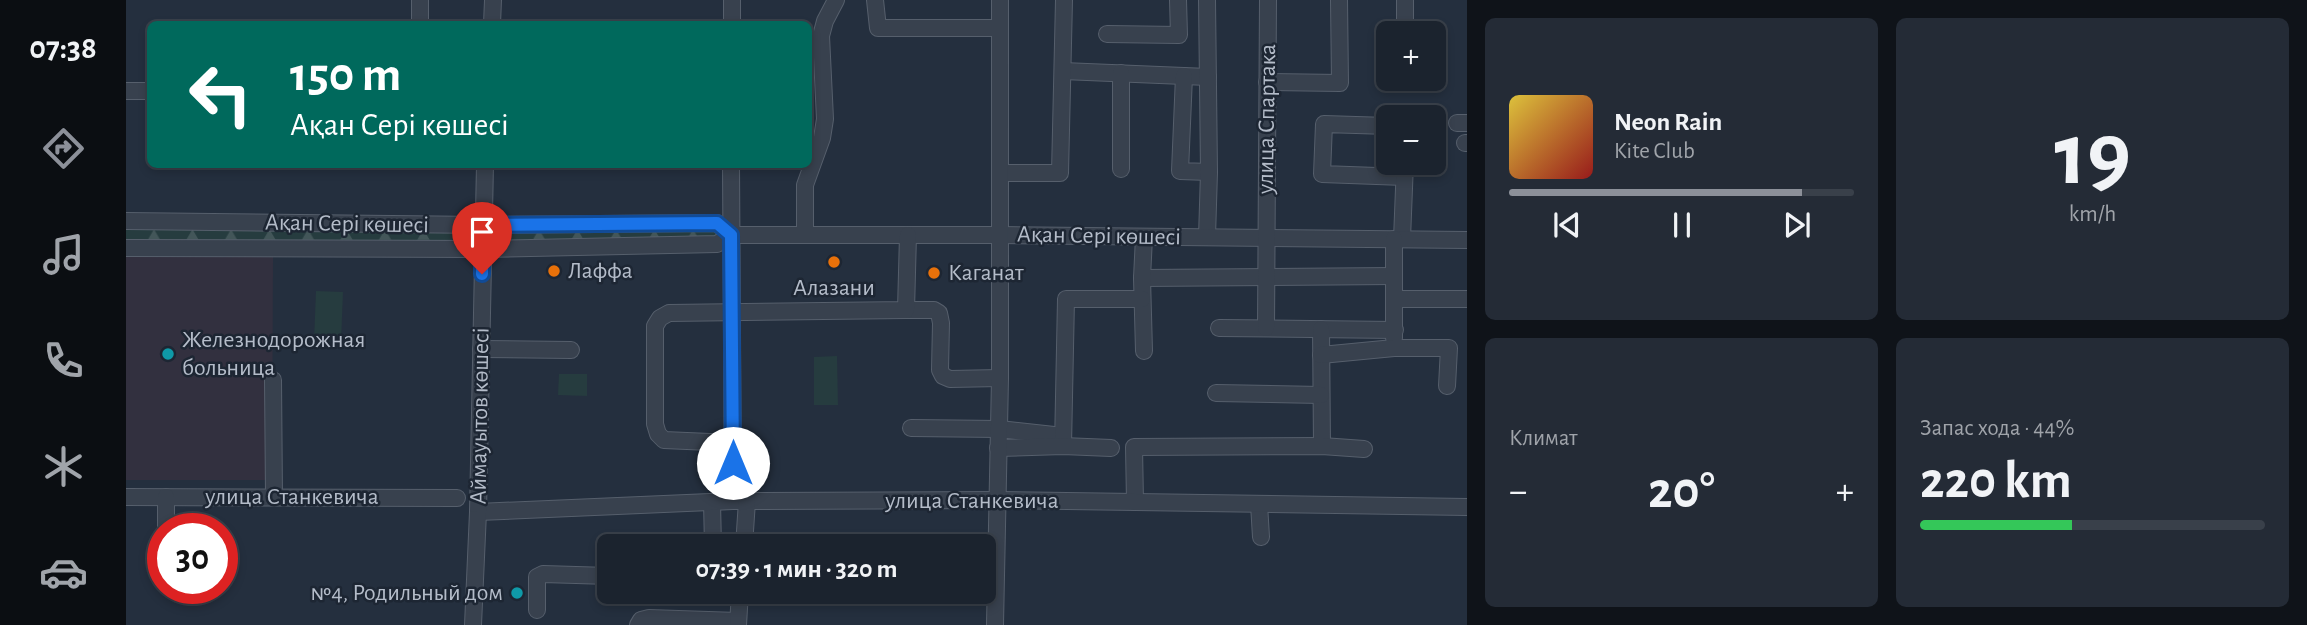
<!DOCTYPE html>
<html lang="ru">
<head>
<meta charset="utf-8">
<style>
  body { margin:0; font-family:"Alegreya Sans",sans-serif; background:#242b36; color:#f1f3f6; height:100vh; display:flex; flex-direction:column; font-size:26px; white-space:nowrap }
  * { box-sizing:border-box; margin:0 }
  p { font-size:23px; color:#a0a4aa }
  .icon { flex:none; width:38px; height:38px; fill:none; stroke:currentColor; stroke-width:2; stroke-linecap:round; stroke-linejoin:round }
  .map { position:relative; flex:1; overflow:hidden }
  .side { display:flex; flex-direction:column; gap:18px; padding:18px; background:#0f1319; width:840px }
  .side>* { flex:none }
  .guide { position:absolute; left:21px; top:21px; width:665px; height:147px; border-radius:10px; box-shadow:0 4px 10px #0003,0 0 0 2px #39404a; background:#00695c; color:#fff; overflow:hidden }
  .controls { position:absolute; left:1250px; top:21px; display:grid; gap:14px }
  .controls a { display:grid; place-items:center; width:70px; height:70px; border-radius:10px; background:#1b232e; box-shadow:0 4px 10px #0003,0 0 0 2px #39404a; font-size:35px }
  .speed { position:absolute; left:21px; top:513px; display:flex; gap:14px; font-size:35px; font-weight:700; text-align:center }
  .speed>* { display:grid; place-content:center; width:91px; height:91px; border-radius:50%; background:#1b232e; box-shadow:0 4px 10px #0003,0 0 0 2px #39404a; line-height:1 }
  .speed .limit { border:10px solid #d22; background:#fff; color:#111 }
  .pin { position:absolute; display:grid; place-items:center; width:60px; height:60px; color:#fff; margin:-72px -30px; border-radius:50% 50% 50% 0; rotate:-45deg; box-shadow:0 0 7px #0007 }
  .pin .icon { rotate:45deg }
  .me { position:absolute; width:77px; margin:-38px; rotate:0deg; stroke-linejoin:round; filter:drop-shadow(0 0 5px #0008) }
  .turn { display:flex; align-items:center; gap:24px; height:147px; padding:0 28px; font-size:32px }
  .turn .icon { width:91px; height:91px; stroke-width:2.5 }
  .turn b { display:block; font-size:49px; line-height:60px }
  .big { font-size:52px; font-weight:600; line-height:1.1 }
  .side .widget { flex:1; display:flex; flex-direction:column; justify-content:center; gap:10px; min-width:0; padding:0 24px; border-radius:10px; background:#242b36 }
  .side .dial { align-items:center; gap:0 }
  .dial b { font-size:91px; line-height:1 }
  .song { display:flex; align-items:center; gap:21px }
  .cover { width:84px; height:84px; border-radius:10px; background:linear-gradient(135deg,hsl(50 70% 55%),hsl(0 70% 35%)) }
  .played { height:7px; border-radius:4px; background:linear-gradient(90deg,#8c9099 85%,#39404a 85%) }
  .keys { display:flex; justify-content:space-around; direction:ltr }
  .heat { display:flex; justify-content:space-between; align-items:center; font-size:38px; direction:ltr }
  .charge { height:10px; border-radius:5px; background:linear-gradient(90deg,#34c759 44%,#39404a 0) }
  .side .tiles { flex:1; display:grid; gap:18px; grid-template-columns:repeat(2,1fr) }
  .trip { position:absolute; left:471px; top:534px; width:399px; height:70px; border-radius:10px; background:#1b232e; box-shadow:0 4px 10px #0003,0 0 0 2px #39404a; font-weight:600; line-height:70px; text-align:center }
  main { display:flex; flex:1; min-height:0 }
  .tab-bar { display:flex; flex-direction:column; width:126px; justify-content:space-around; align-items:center; background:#0b0e12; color:#a0a4aa }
  .tab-bar .icon { width:49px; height:49px }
  .tab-bar .selected { color:#8c9099 }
  .tab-bar b { font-size:32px; color:#f1f3f6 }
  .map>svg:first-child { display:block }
  .medical { fill:#32303f }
  .grass { fill:#263c3f }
  .forest { fill:url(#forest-firs) }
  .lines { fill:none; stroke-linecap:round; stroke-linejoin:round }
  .minor-casing { stroke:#565f6c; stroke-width:18 }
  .minor { stroke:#38414e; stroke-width:16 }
  .route-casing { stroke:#114b97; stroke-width:18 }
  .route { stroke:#1a73e8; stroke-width:12 }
  .food-dot { fill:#e8710a; stroke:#1d2633; stroke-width:2.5 }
  .culture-dot { fill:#0f9aa8; stroke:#1d2633; stroke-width:2.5 }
  .labels { text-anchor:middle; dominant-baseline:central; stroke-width:5; stroke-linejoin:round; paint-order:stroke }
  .street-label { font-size:24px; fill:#b4bcc9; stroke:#1d2633 }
  .poi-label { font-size:24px; fill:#b4bcc9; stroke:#1d2633; text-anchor:start }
</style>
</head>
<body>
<main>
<nav class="tab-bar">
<b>07:38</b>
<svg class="icon selected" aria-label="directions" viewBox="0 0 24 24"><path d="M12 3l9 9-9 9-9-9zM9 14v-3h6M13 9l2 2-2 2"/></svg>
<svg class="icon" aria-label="music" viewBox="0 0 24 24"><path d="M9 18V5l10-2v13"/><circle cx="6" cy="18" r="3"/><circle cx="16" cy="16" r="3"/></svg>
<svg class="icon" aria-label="phone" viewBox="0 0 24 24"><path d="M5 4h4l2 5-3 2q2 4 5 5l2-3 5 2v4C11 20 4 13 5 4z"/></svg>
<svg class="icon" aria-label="climate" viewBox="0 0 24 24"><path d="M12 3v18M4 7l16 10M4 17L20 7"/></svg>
<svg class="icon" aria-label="car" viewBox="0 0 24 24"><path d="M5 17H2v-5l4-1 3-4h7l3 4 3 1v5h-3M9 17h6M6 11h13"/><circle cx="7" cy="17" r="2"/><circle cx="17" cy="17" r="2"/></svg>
</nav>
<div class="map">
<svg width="1341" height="625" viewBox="0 0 1341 625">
  <defs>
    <pattern id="forest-firs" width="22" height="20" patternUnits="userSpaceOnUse" patternTransform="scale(1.75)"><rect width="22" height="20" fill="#263c3f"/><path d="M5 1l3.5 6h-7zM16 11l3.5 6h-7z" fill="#435659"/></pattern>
  </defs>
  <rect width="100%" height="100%" fill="#242f3e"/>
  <polygon class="medical" points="0,256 147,256 146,480 0,480"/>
  <g class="grass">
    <polygon points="190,291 217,292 215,342 188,341"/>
    <polygon points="711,356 712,405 688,405 688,357"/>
    <polygon points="433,374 461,374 461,396 432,395"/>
  </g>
  <g class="forest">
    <polygon points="0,225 352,230 350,244 0,242"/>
    <polygon points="588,228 596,236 362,244 364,230"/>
  </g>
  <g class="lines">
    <defs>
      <g id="minor">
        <polyline points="606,0 606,24"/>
        <polyline points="749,0 752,28 874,28"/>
        <polyline points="294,24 294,0"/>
        <polyline points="366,24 367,0"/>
        <polyline points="1279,33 1279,0"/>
        <polyline points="981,34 1053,35 1052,0"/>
        <polyline points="937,71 1082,77"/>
        <polyline points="995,73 995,169"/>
        <polyline points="1058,76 1054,171 1083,172"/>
        <polyline points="1141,82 1214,83 1213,0"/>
        <polyline points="0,91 24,91"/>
        <polyline points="1331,123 1341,123"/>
        <polyline points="1262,126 1198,124 1196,174 1278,177"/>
        <polyline points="1339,143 1341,143"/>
        <polyline points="605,164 607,501"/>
        <polyline points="874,173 934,173 938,0"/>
        <polyline points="0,221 357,225 591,223 605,235"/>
        <polyline points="679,235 679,185 696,138 699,119 695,36 699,21 710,0"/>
        <polyline points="1081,237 1083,172 1081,0"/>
        <polyline points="1276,239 1279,163"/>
        <polyline points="0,248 357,249 591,244 605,235 874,235 1341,240"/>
        <polyline points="1016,278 1268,276"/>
        <polyline points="1269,299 1341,299"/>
        <polyline points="780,310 808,310 813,313 815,323 814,370 817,376 824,379 874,378"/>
        <polyline points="1093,328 1269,330"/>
        <polyline points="1140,328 1142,0"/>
        <polyline points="1195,329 1196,446"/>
        <polyline points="1268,338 1268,239"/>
        <polyline points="355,349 445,350"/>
        <polyline points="1018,351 1016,278 1018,237"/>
        <polyline points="1195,355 1268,348 1323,348 1321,386"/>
        <polyline points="147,380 148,497"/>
        <polyline points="1090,393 1195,395"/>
        <polyline points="785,428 873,429 937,436"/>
        <polyline points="607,443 538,440 532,434 529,424 529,326 534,318 543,313 780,310 782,235"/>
        <polyline points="937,446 940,299 1016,299"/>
        <polyline points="872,448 937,446 985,448"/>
        <polyline points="0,497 331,498"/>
        <polyline points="586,502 587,546"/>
        <polyline points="1009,502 1008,447 1196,446 1238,449"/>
        <polyline points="1133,504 1135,537"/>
        <polyline points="352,512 607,501 872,500 1341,507"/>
        <polyline points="40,528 40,497"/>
        <polyline points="618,546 621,501"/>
        <polyline points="411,610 411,577 417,574 483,576"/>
        <polyline points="347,625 352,512 359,164"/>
        <polyline points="512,625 515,620 523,618 612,621"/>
        <polyline points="612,625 614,592"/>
        <polyline points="869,625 874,378 874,0"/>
      </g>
    </defs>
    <use href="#minor" class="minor-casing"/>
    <use href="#minor" class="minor"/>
  </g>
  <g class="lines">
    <defs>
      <polyline id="route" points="356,274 357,225 591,223 605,235 607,463"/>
    </defs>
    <use href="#route" class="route-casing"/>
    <use href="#route" class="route"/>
  </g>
  <g class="food-dot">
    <circle cx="708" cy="262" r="7"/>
    <circle cx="428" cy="271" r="7"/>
    <circle cx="808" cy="273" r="7"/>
  </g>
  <g class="culture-dot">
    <circle cx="42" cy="354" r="7"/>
    <circle cx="391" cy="593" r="7"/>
  </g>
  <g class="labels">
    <g class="street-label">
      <text transform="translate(1141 119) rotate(-89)">улица Спартака</text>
      <text transform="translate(221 224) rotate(1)">Ақан Сері көшесі</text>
      <text transform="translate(973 236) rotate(1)">Ақан Сері көшесі</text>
      <text transform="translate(354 416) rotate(-89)">Аймауытов көшесі</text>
      <text x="166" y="497">улица Станкевича</text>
      <text x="846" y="501">улица Станкевича</text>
    </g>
    <g class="poi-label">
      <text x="442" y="271">Лаффа</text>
      <text x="822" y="273">Каганат</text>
      <text x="708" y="288" text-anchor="middle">Алазани</text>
      <text x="56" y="340">Железнодорожная<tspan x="56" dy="28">больница</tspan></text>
      <text x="377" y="593" text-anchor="end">№4, Родильный дом</text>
    </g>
  </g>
</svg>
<div class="controls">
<a>+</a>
<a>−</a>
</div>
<div class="speed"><div class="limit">30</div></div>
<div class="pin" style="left:356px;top:274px;background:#d93025"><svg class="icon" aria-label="arrive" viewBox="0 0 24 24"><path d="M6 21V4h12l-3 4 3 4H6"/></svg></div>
<svg class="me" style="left:607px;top:463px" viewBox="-20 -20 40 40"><circle r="19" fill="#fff"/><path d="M0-13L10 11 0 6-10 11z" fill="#1a73e8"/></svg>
<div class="trip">07:39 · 1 мин · 320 m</div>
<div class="guide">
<div class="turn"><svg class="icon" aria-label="left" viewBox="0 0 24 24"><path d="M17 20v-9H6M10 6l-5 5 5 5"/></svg><div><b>150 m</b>Ақан Сері көшесі</div></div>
</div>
</div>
<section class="side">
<div class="tiles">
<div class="widget">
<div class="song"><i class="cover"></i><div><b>Neon Rain</b><p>Kite Club</p></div></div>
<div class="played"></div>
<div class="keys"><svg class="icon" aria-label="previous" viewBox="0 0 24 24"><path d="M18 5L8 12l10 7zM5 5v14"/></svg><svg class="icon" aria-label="pause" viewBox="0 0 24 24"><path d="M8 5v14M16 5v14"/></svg><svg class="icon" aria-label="next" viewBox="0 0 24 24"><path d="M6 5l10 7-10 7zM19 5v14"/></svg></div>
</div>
<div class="widget dial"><b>19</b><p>km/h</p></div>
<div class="widget"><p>Климат</p>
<div class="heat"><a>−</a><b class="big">20°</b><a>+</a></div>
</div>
<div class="widget"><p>Запас хода · 44%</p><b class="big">220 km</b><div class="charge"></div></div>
</div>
</section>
</main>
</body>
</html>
